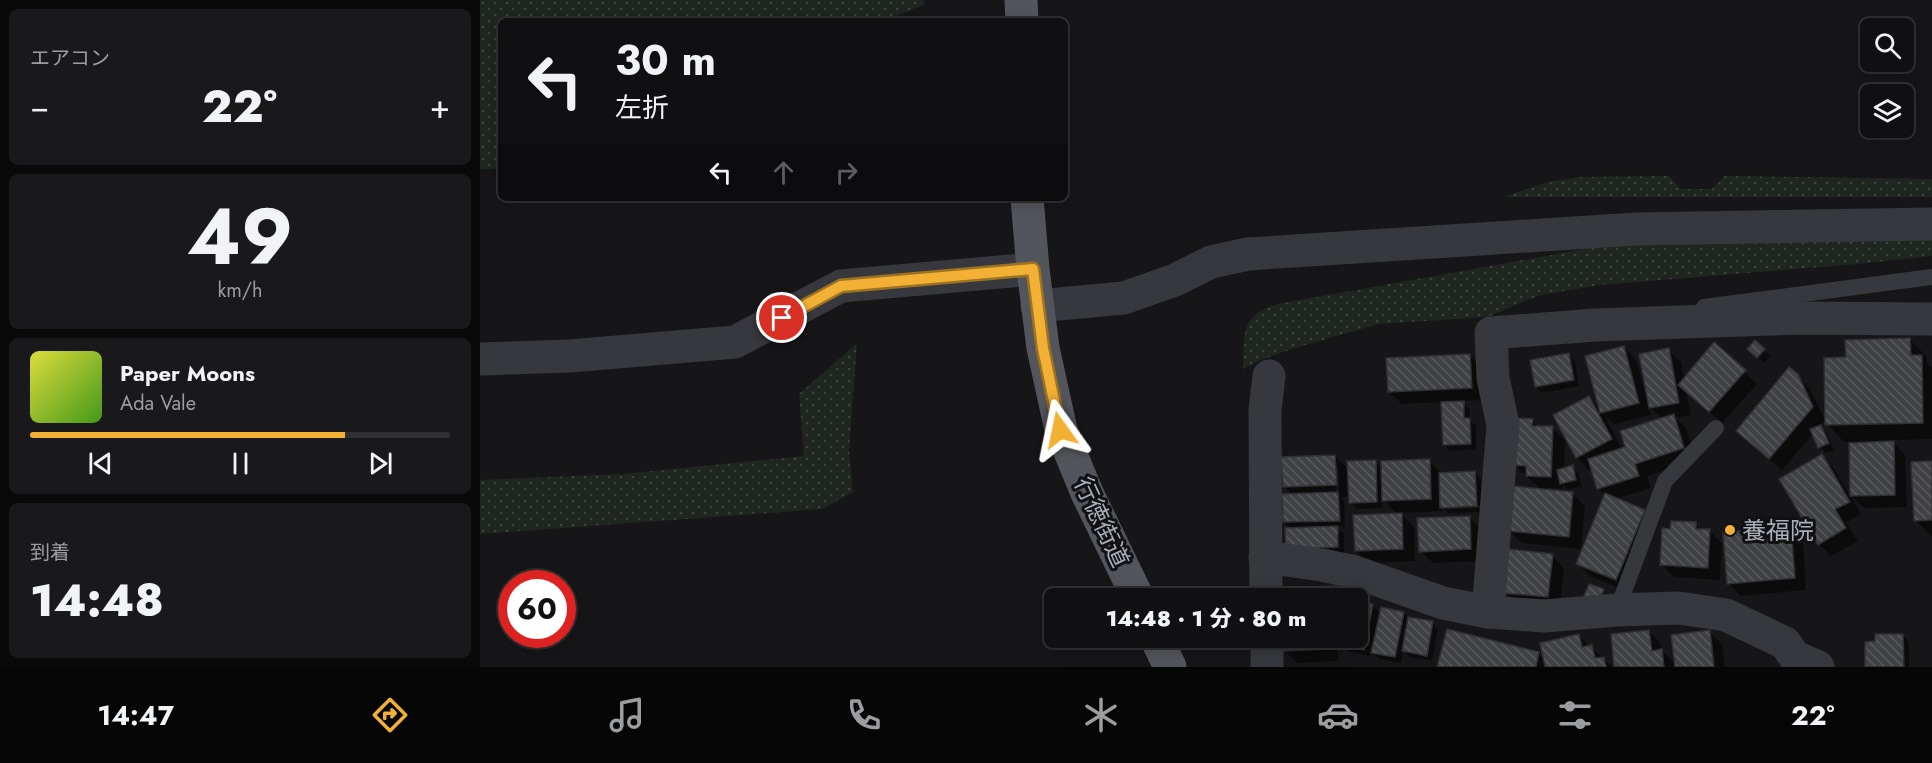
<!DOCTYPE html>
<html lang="ja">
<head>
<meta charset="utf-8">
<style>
  body { margin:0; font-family:Jost,"Noto Sans JP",sans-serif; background:#19191b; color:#f1f3f6; height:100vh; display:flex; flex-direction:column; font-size:22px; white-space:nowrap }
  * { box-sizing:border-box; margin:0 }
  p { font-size:20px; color:#9c9d9f }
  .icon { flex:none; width:33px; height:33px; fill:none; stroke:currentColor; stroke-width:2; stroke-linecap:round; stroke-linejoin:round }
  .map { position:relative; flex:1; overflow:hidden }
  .panel { display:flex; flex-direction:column; gap:9px; padding:9px; background:#09090a; width:480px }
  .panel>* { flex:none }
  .banner { position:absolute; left:18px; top:18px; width:570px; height:183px; border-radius:9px; box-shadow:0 3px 15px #0003,0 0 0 2px #303032; background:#101012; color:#f1f3f6; overflow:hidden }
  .fabs { position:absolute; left:1380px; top:18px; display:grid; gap:12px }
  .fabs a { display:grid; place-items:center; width:54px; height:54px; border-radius:9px; background:#101012; box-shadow:0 3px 15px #0003,0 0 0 2px #303032; font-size:30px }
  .speed { position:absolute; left:18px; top:570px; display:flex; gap:12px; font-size:30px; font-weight:700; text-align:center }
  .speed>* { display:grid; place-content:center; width:78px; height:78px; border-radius:50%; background:#101012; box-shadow:0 3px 15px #0003,0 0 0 2px #303032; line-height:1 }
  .speed .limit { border:9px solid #d22; background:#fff; color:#111 }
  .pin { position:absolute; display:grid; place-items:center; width:51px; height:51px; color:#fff; margin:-26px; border:3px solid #fff; border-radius:50%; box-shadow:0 2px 6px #0007 }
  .me { position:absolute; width:66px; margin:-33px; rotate:348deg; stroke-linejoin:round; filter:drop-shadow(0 0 4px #0008) }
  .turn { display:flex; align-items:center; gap:21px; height:126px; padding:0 18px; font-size:27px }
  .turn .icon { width:78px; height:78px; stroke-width:2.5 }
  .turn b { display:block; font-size:42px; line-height:51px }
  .lanes { display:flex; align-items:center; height:57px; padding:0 18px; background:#0003; justify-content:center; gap:30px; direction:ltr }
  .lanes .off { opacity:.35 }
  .big { font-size:45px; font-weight:800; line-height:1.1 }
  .panel .widget { flex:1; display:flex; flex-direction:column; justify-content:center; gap:9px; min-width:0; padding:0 21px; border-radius:9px; background:#19191b }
  .panel .dial { align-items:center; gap:0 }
  .dial b { font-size:78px; line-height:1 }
  .song { display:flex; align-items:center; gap:18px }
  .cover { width:72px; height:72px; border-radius:9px; background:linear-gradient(135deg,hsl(60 70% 55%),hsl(100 70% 35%)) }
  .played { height:6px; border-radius:3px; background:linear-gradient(90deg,#f2b134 75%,#303032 75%) }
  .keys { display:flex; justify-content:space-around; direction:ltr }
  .heat { display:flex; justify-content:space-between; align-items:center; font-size:33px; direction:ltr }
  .trip { position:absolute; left:564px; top:588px; width:324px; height:60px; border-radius:9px; background:#101012; box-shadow:0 3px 15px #0003,0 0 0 2px #303032; font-weight:800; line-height:60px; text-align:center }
  .dock { display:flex; height:96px; justify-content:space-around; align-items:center; background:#060607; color:#9c9d9f }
  .dock .icon { width:42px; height:42px }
  .dock .active { color:#f2b134 }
  .dock b { font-size:27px; color:#f1f3f6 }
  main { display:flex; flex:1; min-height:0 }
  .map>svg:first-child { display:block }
  .grass { fill:url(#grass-dots) }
  .shadow { fill:#0007; fill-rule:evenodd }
  .building { fill:url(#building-back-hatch); stroke:#303034; stroke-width:1.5 }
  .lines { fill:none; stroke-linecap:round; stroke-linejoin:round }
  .lane { stroke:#37383d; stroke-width:16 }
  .street { stroke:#37383d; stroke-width:33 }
  .primary { stroke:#53555c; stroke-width:33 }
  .route-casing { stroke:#9d7322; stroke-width:15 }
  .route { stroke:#f2b134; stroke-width:10 }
  .poi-dot { fill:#f2b134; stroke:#111113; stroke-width:2 }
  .labels { text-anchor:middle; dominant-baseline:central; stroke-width:6; stroke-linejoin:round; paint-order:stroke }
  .street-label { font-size:24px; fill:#a8adb8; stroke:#111113 }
  .poi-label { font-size:24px; fill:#a8adb8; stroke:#111113; text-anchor:start }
</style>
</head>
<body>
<main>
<section class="panel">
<div class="widget"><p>エアコン</p>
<div class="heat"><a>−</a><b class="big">22°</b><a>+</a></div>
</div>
<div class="widget dial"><b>49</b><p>km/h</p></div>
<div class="widget">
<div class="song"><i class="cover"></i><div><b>Paper Moons</b><p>Ada Vale</p></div></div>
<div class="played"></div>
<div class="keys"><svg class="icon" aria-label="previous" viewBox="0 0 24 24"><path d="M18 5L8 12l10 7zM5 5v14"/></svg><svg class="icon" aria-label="pause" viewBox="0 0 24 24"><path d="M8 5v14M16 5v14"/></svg><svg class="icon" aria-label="next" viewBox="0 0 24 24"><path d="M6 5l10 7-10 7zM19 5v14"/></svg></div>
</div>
<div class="widget"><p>到着</p><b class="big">14:48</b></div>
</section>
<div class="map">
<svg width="1452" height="667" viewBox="0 0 1452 667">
  <defs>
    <pattern id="grass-dots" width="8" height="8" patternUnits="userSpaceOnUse" patternTransform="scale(1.5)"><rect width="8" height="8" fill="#1e261f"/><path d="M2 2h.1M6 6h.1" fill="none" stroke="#3c433d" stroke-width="1.8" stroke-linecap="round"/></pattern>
    <pattern id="building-back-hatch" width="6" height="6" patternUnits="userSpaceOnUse" patternTransform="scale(1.5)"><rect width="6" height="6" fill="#404145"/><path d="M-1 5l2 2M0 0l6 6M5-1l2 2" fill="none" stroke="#595a5e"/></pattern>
  </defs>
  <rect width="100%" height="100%" fill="#161618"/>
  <g class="grass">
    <polygon points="0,0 444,0 445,4 405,21 21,21 21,169 0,169"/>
    <polygon points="1189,176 1201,189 1232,189 1245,176 1452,179 1452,197 1024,197 1067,182 1100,177"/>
    <path d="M1452 239V256L1376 264 1120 285 1060 295 1007 317 898 324 815 348 780 360 763 369C765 334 759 315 798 304L1116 247 1184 242Z"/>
    <polygon points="377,343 369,451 373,492 342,509 0,534 0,480 143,474 324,456 319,394"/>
  </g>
  <g class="shadow">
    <polygon points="1430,340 1447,357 1447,363 1452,368 1452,439 1411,440 1425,455 1427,507 1384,508 1371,496 1370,441 1364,442 1347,424 1367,358"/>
    <polygon points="1275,342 1290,356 1284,363 1269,348"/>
    <path d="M1234 344 1277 384 1242 423 1206 391 1211 415 1195 418 1206 428 1216 461 1167 476 1171 488 1135 499 1164 511 1176 523 1148 592 1110 576 1098 564 1126 496 1118 488 1112 468 1109 470 1097 457 1109 398 1121 410 1144 347 1156 360 1167 399H1169L1188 350 1201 362 1204 379ZM1168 405 1183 419 1142 449 1124 415 1134 424 1171 415Z"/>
    <polygon points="1088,354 1095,361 1099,386 1062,393 1056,387"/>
    <polygon points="990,356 1002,368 1004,400 982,401 989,409 990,420 996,426 996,449 970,451 964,444 962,402 922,404 909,392"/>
    <polygon points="1317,375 1330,389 1345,420 1340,426 1347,433 1354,450 1346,453 1340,447 1334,433 1302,470 1258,431"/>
    <polygon points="1052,420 1059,428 1072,428 1085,440 1084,469 1092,467 1098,473 1102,486 1088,490 1083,484 1083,489 1069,488 1068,491 1092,493 1105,506 1101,549 1042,543 1029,531 1062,490 1034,465"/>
    <path d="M855 456 869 470 895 462 903 469 949 461 961 473H995L1001 479 1002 505 966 506V509L1002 508V512L968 513 963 508V511L920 513 934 527 935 561 889 563 876 551 918 515 902 499 903 508 877 509 871 503 870 497H861L864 500 865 526 856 527 864 534V553L813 555 812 530 804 522 813 495 804 486ZM855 467H858L859 492H856Z"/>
    <polygon points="1342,456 1354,469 1381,514 1366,522 1378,541 1351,556 1339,544"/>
    <polygon points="1452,462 1452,537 1435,520"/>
    <polygon points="990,518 1002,530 1003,561 953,563 940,551"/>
    <polygon points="1215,523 1222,531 1229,531 1242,543 1240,580 1194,577 1181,565 1192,531"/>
    <polygon points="1310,529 1323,541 1326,590 1261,596 1248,583"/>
    <polygon points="1072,556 1084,568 1080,608 1037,604 1025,592"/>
    <polygon points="856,588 867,598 802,598 802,590"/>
    <polygon points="878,603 893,606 901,614 924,613 930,619 952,623 958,629 952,661 930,657 923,651 921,663 899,659 891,650 890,656 867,651 860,645 862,639 857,639 858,661 817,663 804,650 804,638 878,638"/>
    <polygon points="1169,631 1181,644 1182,651 1196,665 1229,632 1242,644 1245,667 1136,667"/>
    <polygon points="1422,635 1429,642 1429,667 1386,667"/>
    <polygon points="1099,636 1133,667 959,667 1059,654 1065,660"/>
  </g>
  <g class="building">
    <polygon points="1430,338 1431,355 1442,355 1443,423 1345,425 1344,358 1366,357 1365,340"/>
    <polygon points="1275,340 1285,349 1277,358 1267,349"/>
    <polygon points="1234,342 1266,370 1229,412 1198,385"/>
    <polygon points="1144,346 1159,403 1120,413 1105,356"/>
    <polygon points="1189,348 1199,403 1169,408 1159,354"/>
    <polygon points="1089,353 1094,380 1055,387 1050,360"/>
    <polygon points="990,354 992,388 908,392 906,358"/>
    <polygon points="1309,367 1318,374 1333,407 1289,459 1256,431"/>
    <polygon points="1109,396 1132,439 1096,458 1073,415"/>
    <polygon points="984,401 984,418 990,418 991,444 963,445 961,402"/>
    <polygon points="1194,414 1204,448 1155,464 1159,476 1117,489 1108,459 1145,447 1140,431"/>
    <polygon points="1034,418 1053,419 1052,426 1073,426 1071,477 1046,476 1046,466 1032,465"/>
    <polygon points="1341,425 1349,443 1338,448 1330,429"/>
    <polygon points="1414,441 1415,495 1370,496 1369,443"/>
    <polygon points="1342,454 1370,502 1355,509 1366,528 1338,545 1299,479"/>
    <polygon points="855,455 857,485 803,487 801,457"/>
    <polygon points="950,459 951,499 902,501 901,461"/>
    <polygon points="896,460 897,502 869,503 867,461"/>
    <polygon points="1452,461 1452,520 1434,521 1431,462"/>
    <polygon points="1093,465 1096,480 1080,484 1077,470"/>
    <polygon points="995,471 997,506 960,508 959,473"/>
    <polygon points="1032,486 1093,492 1089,537 1028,531"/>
    <polygon points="858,492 860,521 803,522 802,494"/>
    <polygon points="1125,493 1165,510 1136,580 1096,564"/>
    <polygon points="922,513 923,549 875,551 873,515"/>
    <polygon points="990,516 991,549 939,552 937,518"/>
    <polygon points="1191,521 1216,522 1216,529 1230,529 1228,568 1180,565 1182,528 1190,529"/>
    <polygon points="858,526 858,547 806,549 805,528"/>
    <polygon points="1311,527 1315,578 1247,584 1243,532"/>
    <polygon points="1028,549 1073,554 1068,597 1023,593"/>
    <polygon points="1109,584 1124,589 1118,604 1103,598"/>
    <polygon points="857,586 858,598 801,598 800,589"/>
    <polygon points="878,601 893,604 884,650 859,646 860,638 878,638"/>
    <polygon points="901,607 924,612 915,657 891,653"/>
    <polygon points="928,617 953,621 947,656 922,651"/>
    <polygon points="967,629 1059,652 1056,667 957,667"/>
    <polygon points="1169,630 1172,651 1182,649 1184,667 1134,667 1131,634"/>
    <polygon points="1230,630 1234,667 1195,667 1191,635"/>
    <polygon points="1099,634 1102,647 1112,645 1115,658 1124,657 1126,667 1065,667 1060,643"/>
    <polygon points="1395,634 1423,634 1424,667 1385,667 1385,642 1395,641"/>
    <polygon points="802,638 846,638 846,649 803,651"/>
  </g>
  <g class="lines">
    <g class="lane">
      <polyline points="1224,307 1452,277"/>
      <polyline points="1137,610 1185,481 1236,428"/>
    </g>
    <g class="street">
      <polyline points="557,306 644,298 695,280 731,262 768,254 1156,229 1452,224"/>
      <polyline points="0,359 90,356 255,342 361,286 553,269"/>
      <polyline points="785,557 842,565 875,572 963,603 1008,612 1064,616 1137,610 1199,608 1246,615 1305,643 1315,657 1338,667"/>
      <polyline points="786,598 785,410 789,376"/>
      <polyline points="1008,612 1023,425 1013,378 1011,333 1115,325 1318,318 1452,319"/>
      <polyline points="787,638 787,667"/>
    </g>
    <g class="primary">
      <polyline points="541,0 542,21"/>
      <polyline points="547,198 553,269 563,348 581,430 607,493 658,598"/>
      <polyline points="676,638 690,667"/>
    </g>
  </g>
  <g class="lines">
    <defs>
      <polyline id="route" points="302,318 361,286 553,269 563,348 580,430"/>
    </defs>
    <use href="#route" class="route-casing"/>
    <use href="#route" class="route"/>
  </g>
  <circle class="poi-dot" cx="1250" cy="530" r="6"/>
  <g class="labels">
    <g class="street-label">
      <text transform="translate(622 522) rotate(65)">行徳街道</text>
    </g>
    <g class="poi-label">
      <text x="1262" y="530">養福院</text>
    </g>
  </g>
</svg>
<div class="fabs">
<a><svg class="icon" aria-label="search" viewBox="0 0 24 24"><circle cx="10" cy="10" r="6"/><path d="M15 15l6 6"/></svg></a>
<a><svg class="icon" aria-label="layers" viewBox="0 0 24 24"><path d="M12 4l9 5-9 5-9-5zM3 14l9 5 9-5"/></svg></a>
</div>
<div class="speed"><div class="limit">60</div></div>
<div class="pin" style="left:302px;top:318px;background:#d93025"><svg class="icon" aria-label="arrive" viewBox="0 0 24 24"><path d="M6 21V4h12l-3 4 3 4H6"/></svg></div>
<svg class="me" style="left:580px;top:430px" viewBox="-20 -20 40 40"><path d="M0-17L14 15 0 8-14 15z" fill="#f2b134" stroke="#fff" stroke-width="4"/></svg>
<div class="trip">14:48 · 1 分 · 80 m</div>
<div class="banner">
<div class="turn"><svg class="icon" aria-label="left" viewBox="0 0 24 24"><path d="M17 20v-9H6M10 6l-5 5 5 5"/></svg><div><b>30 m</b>左折</div></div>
<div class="lanes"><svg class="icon" aria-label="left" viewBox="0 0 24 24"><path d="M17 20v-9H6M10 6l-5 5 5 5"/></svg><svg class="icon off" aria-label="ahead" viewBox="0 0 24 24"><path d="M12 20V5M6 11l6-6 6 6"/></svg><svg class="icon off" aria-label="right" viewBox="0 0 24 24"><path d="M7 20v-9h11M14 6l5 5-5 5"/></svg></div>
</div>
</div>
</main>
<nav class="dock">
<b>14:47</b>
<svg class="icon active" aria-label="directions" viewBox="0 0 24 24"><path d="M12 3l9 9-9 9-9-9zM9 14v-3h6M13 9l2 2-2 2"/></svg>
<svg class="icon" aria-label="music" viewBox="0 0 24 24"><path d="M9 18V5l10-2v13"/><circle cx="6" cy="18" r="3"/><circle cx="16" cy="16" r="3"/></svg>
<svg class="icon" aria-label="phone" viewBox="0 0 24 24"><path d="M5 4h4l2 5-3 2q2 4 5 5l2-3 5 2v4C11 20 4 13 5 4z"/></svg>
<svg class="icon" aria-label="climate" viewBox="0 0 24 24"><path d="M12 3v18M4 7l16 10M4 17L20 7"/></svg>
<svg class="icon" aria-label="car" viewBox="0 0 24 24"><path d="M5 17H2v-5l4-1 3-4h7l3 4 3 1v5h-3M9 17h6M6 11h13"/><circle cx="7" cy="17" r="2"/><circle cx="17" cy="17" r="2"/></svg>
<svg class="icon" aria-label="filters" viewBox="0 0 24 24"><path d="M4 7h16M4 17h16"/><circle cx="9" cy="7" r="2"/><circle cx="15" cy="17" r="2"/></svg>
<b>22°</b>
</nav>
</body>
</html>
